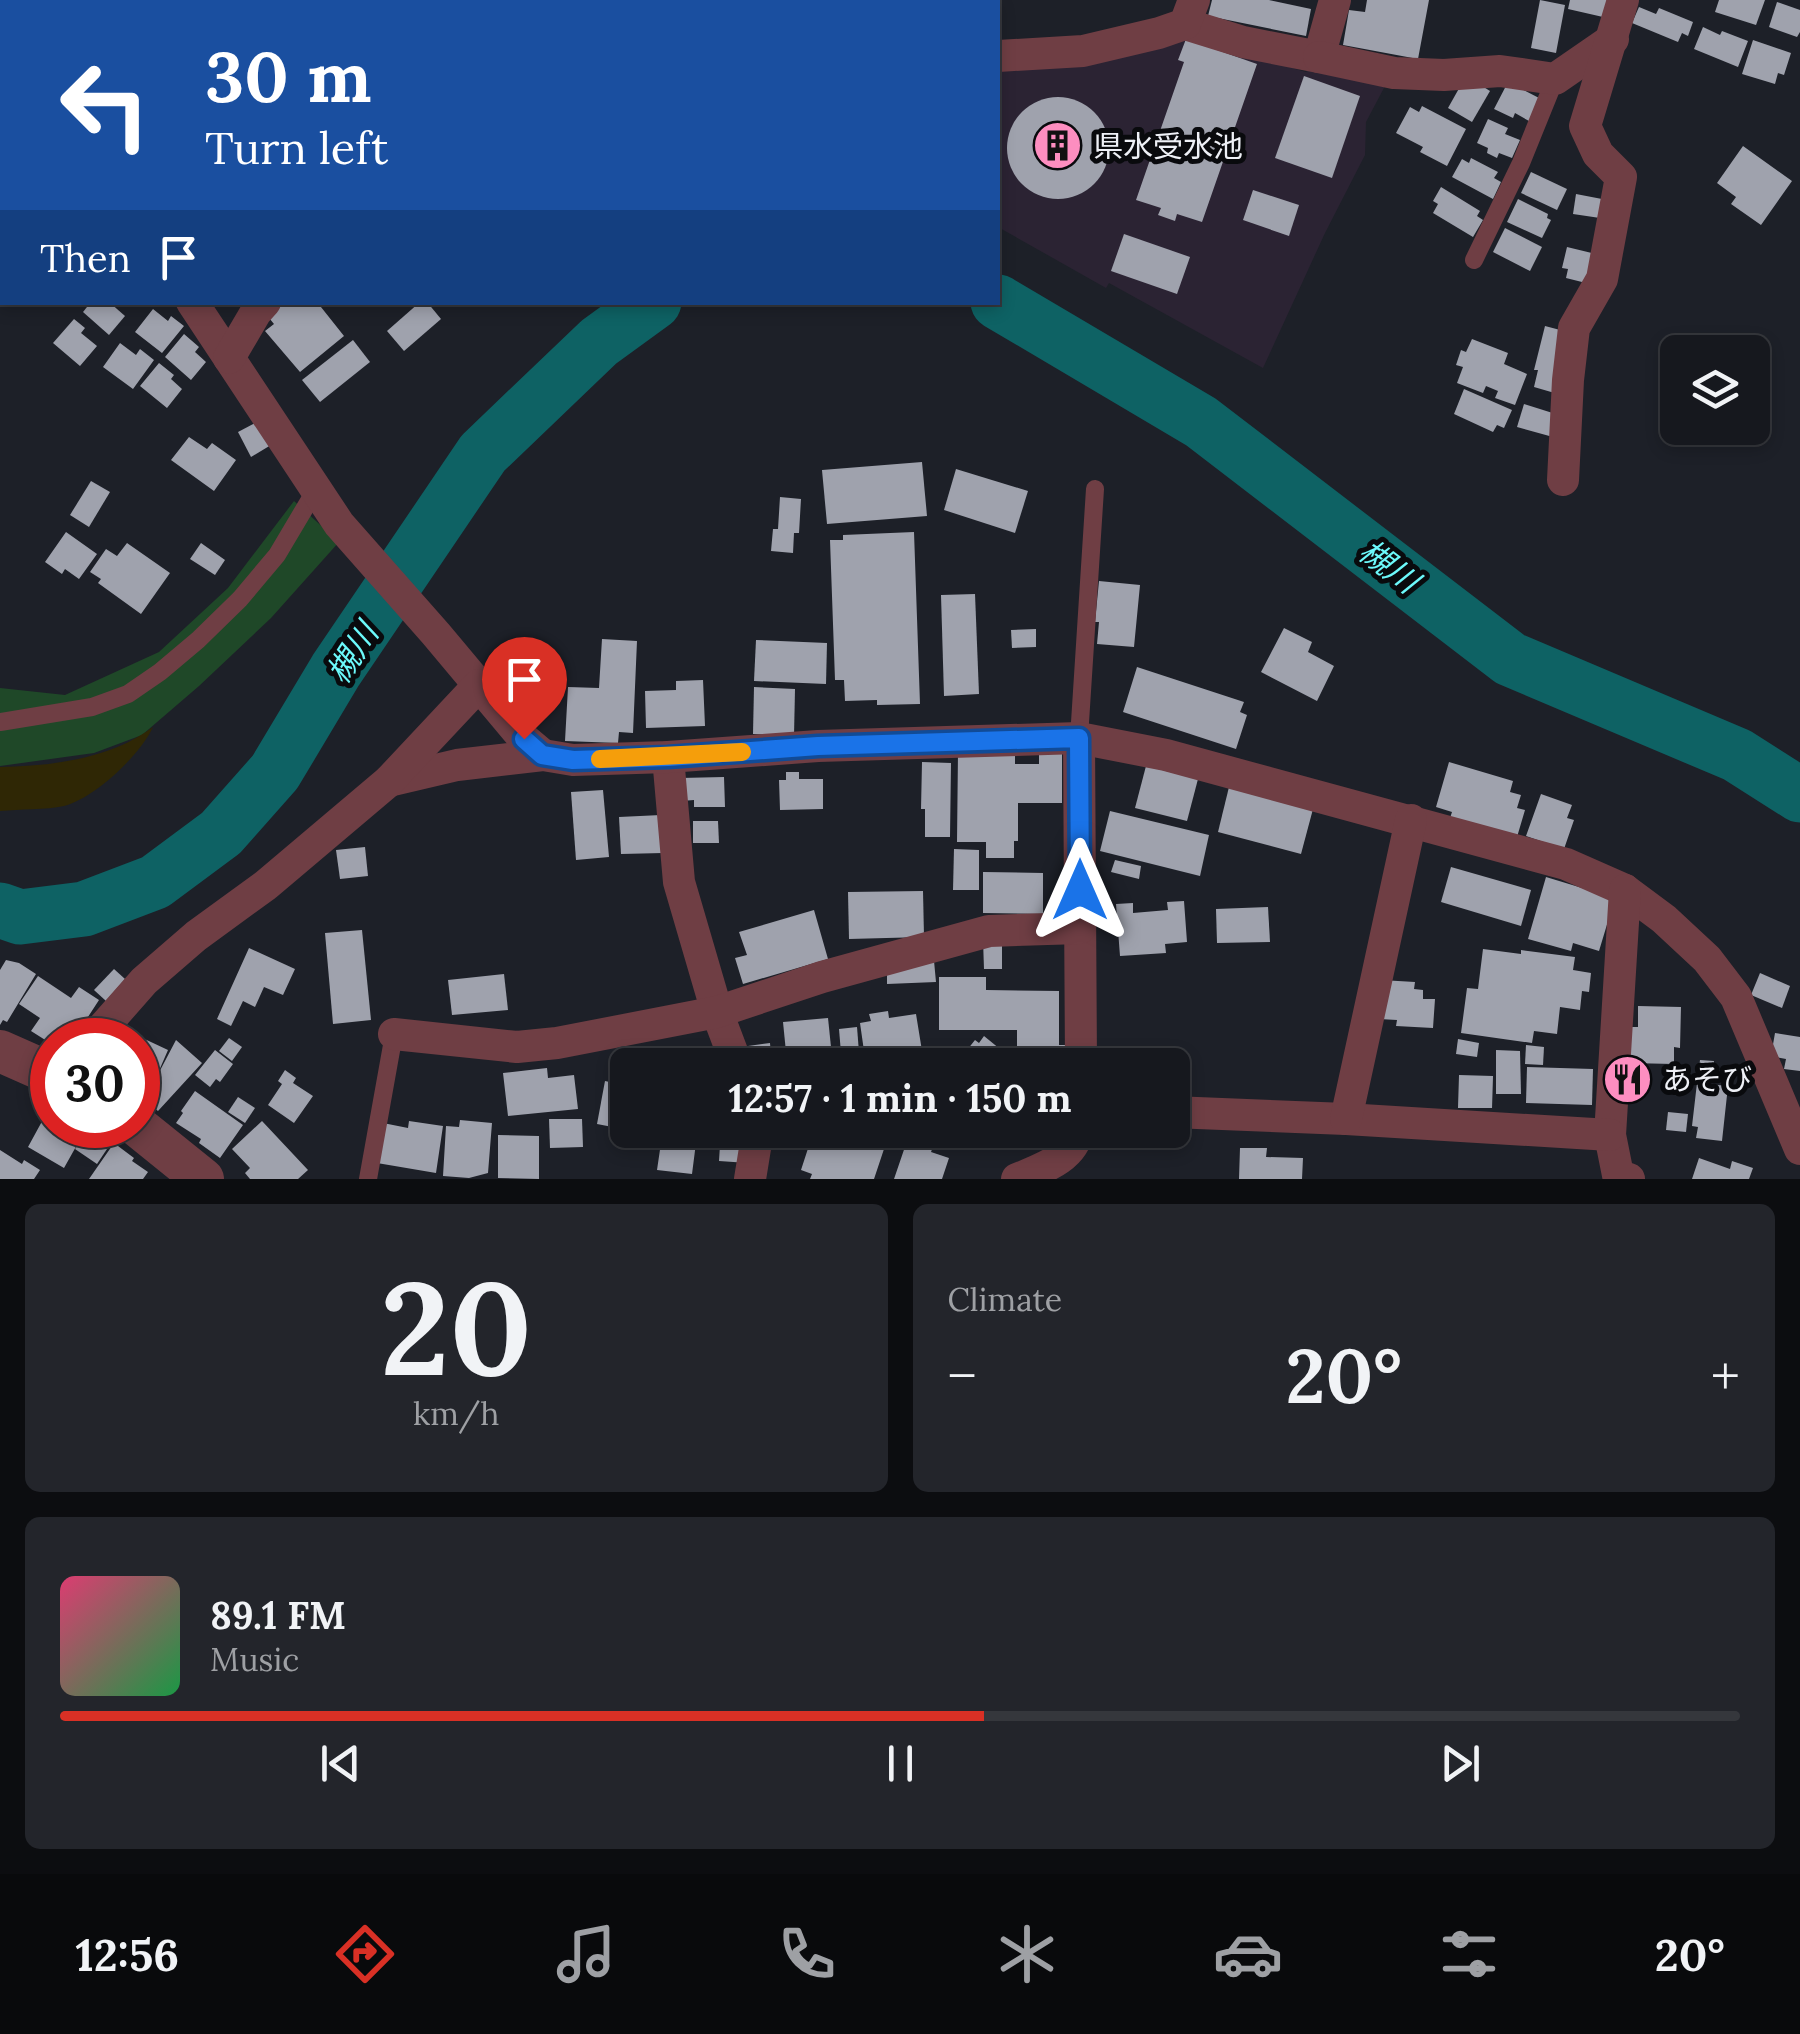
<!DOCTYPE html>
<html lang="en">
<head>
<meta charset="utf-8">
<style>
  body { margin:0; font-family:Lora,"Noto Sans JP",serif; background:#23252b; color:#f1f3f6; height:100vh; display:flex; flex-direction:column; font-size:38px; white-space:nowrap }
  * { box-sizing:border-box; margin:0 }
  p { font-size:32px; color:#9ea0a4 }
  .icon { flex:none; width:55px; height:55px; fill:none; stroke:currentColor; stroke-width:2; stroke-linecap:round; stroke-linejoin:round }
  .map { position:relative; height:1179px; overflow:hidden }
  .panel { display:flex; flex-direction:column; gap:25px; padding:25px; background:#0c0d10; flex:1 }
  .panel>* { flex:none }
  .hud { position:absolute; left:0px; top:0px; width:1000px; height:305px; box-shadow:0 5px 15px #0003,0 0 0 2px #35373c; background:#1a4fa0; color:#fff; overflow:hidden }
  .tools { position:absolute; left:1660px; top:335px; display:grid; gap:20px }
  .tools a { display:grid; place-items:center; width:110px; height:110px; border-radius:15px; background:#16181e; box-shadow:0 5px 15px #0003,0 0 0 2px #35373c; font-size:50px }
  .speed { position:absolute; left:30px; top:1018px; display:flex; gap:20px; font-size:50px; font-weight:700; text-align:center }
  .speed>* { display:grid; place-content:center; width:130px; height:130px; border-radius:50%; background:#16181e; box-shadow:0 5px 15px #0003,0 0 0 2px #35373c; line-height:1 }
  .speed .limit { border:15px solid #d22; background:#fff; color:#111 }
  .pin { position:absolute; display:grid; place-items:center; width:85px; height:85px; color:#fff; margin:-102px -42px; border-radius:50% 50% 50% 0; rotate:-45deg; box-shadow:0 0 10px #0007 }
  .pin .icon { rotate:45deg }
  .me { position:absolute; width:110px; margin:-55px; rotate:0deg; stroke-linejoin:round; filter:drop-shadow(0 0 8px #0008) }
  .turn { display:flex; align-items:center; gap:35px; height:210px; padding:0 40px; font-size:45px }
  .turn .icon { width:130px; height:130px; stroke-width:2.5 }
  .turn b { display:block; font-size:70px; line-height:85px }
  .then { display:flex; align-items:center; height:95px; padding:0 40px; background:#0003; gap:20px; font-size:38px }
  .big { font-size:75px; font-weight:700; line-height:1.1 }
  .panel .tile { flex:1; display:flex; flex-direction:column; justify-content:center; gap:15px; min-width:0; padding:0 35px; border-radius:15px; background:#23252b }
  .panel .dial { align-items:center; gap:0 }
  .dial b { font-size:130px; line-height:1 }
  .song { display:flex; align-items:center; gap:30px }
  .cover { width:120px; height:120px; border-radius:15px; background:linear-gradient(135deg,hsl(340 70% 55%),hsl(140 70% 35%)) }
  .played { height:10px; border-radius:5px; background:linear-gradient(90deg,#d93025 55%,#35373c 55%) }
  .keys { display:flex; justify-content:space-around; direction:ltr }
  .heat { display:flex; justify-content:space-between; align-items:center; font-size:55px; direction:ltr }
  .panel .tiles { flex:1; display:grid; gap:25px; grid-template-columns:1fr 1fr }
  .tile:last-child { grid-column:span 2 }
  .trip { position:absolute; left:610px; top:1048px; width:580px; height:100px; border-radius:15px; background:#16181e; box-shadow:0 5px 15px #0003,0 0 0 2px #35373c; font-weight:700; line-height:100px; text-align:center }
  .tabs { display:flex; height:160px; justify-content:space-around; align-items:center; background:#090a0c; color:#9ea0a4 }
  .tabs .icon { width:70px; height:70px }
  .tabs .on { color:#d93025 }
  .tabs b { font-size:45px; color:#f1f3f6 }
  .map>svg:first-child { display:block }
  .industrial { fill:#2b2333 }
  .green { fill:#1f4828 }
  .sand { fill:#2f2705 }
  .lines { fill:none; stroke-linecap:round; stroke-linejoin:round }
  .river { stroke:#0e6264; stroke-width:55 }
  .building { fill:#9fa2ad }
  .service { stroke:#6f3e44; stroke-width:18 }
  .minor { stroke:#6f3e44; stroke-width:32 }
  .tertiary { stroke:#6f3e44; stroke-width:42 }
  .route-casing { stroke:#114b97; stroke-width:25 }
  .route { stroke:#1a73e8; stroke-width:18 }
  .slow { stroke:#f59e0b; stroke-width:18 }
  .labels { text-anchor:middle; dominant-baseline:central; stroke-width:10; stroke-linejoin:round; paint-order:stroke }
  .poi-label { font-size:30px; fill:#eef0f6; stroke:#090a0d; text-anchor:start }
  .water-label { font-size:32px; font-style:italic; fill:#6cf9fb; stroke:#090a0d }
</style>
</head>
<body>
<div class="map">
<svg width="1800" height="1179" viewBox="0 0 1800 1179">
  <rect width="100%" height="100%" fill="#1d2028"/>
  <polygon class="industrial" points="1185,37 1306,72 1316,64 1385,86 1366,122 1365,155 1325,233 1263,368 1109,283 1106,288 998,227 998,69"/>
  <polygon class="green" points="294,501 339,542 271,618 199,686 142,735 94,753 0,766 0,688 65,695 159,652 228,588"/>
  <path class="sand" d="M153 727C140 755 95 798 64 806 46 810 20 809 0 811V767C52 766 110 759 153 727Z"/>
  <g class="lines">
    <g class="river">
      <polyline points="998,302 1201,422 1510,659 1737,755 1800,795"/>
      <polyline points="0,910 20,917 84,909 155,882 221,833 275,772 336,670 483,453 599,342 654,302"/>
    </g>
  </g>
  <g class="building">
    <polygon points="1212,0 1269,0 1311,9 1306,36 1208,16"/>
    <polygon points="1367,0 1429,0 1418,59 1343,45 1349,10 1365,12"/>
    <polygon points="1540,0 1565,5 1556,53 1531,48"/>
    <polygon points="1570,0 1607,0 1603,17 1568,9"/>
    <polygon points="1719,0 1765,0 1756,25 1715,12"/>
    <polygon points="1777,2 1800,10 1800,32 1797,37 1769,27"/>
    <polygon points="1639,7 1656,14 1659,8 1693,22 1688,36 1682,33 1678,42 1632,23"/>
    <polygon points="1703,27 1720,35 1722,31 1748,41 1738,67 1694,49"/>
    <polygon points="1186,39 1257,64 1202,222 1177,214 1175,221 1158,215 1161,208 1136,200 1184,62 1178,60"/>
    <polygon points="1753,40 1791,53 1784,75 1778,73 1775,84 1742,74"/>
    <polygon points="1304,76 1360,96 1332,178 1275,158"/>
    <polygon points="1466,76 1490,91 1472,122 1448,108"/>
    <polygon points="1508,82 1541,99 1529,121 1515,113 1513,118 1494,109"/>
    <circle cx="1058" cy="148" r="51"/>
    <polygon points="1422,106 1466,129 1447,166 1420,152 1423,147 1396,133 1410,107 1419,112"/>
    <polygon points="1488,119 1508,128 1505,134 1520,140 1512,158 1499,153 1497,158 1487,153 1488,148 1477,143"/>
    <polygon points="1743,146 1792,181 1761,225 1731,204 1736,197 1717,183"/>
    <polygon points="1471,158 1498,172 1494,178 1501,182 1493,199 1452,177 1462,159 1469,163"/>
    <polygon points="1531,172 1567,189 1557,210 1521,193"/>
    <polygon points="1441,187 1480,211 1477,216 1483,220 1473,237 1433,213 1438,204 1433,201"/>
    <polygon points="1253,190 1299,205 1289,236 1243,220"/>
    <polygon points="1576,194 1602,199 1600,218 1573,214"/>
    <polygon points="1518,199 1548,214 1547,218 1551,220 1542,238 1507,222"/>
    <polygon points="1505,228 1542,247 1530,271 1493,252"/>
    <polygon points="1124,234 1190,257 1177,294 1111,271"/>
    <polygon points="1567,247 1600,255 1586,283 1566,278 1568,269 1562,268"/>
    <polygon points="91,302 109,302 125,316 109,335 83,312"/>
    <polygon points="278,302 317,302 344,336 300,372 265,331 274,324 265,313"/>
    <polygon points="420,302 427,302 441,319 404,351 387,331"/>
    <polygon points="153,309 168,321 171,316 184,326 162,353 135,332"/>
    <polygon points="74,319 85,328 81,333 97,346 80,366 53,343"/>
    <polygon points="1545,326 1564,331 1558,394 1534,387 1538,370 1534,370"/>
    <polygon points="184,334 199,347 195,352 206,362 191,380 165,357"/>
    <polygon points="1472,339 1508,353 1504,364 1527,374 1515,405 1495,398 1498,391 1486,386 1483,393 1457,383 1463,367 1456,365 1461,350 1466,352"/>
    <polygon points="353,340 370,362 320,402 302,380"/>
    <polygon points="120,343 136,355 140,349 154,360 133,389 103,367"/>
    <polygon points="159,363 174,375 171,379 182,389 167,408 140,386"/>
    <polygon points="1464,389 1512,410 1504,428 1497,425 1493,432 1454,414"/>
    <polygon points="1524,404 1559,415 1553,437 1517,427"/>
    <polygon points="257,422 271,445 251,457 238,432"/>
    <polygon points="189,437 207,449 212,443 236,460 214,491 171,460"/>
    <polygon points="922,462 927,516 827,524 822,470"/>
    <polygon points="956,469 1028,491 1015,533 944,510"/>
    <polygon points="91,481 110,492 89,527 70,515"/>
    <polygon points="780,497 801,499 799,533 794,533 793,553 771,551 773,529 778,529"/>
    <polygon points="66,532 97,554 79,579 65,569 62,574 45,562"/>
    <polygon points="914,532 920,704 877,705 877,700 845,701 844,680 835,680 830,540 843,540 843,535"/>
    <polygon points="127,543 170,573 141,614 98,583 101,579 90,572 106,549 117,556"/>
    <polygon points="201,543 225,560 215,575 190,559"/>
    <polygon points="1099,581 1140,585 1134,647 1097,644 1099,622 1095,622"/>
    <polygon points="975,594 979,694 944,696 941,595"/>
    <polygon points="1284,628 1312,642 1308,652 1334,666 1317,701 1261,672"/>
    <polygon points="1036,629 1036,647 1012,648 1011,630"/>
    <polygon points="602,639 637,641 633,733 619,732 618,743 565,741 568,687 599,688"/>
    <polygon points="756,640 827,643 826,684 754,681"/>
    <polygon points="1137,667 1244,702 1240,712 1247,715 1236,749 1123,712"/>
    <polygon points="703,680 705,726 646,728 645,691 676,690 676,681"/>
    <polygon points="754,687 795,689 794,736 753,734"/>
    <polygon points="958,752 1015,752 1015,764 1039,764 1039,752 1062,752 1062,803 1018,803 1018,841 1014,841 1014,858 986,858 986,842 957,842"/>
    <polygon points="922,762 951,763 950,837 925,837 925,809 921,809"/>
    <polygon points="1449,762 1513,781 1510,792 1521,795 1517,808 1525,810 1517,837 1450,818 1452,812 1436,807"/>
    <polygon points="1146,766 1198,779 1187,821 1135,808"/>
    <polygon points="786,772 799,772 799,779 823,779 823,809 780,810 779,780 786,780"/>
    <polygon points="724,777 725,807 694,807 694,800 681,801 680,778"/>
    <polygon points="1229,787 1313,809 1301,854 1218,832"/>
    <polygon points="603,790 609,857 576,860 571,792"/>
    <polygon points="1541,794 1572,805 1567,818 1574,820 1564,849 1526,836"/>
    <polygon points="1110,811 1209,835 1200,876 1100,851"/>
    <polygon points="661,815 663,853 621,854 619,817"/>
    <polygon points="693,821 718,821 719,843 693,843"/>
    <polygon points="365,847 368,876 340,879 336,850"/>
    <polygon points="954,849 979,850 979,890 953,890"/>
    <polygon points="1115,860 1141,866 1139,879 1111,872"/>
    <polygon points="1451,867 1531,890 1521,926 1441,902"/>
    <polygon points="983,872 1043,873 1043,914 983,913"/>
    <polygon points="1546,877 1615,898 1599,951 1573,943 1571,951 1528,939"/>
    <polygon points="923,891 924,937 849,939 848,892"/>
    <polygon points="1184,901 1187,942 1165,944 1166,953 1120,956 1116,904 1133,903 1133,913 1168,910 1167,902"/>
    <polygon points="1268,907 1270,942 1217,943 1216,909"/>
    <polygon points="814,910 828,959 743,984 735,958 747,955 739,932"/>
    <polygon points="362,930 371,1020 333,1024 325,933"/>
    <polygon points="983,940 1002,940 1002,969 984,969"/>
    <polygon points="249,948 295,969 283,995 264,987 255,1007 243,1001 231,1026 217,1019"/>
    <polygon points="1483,949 1521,954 1521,950 1575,957 1573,970 1591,973 1589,992 1582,991 1580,1010 1560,1007 1557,1034 1534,1031 1532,1043 1461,1033 1467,988 1478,989"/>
    <polygon points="6,960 19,963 36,974 7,1022 3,1020 0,1025 0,970"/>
    <polygon points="934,961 936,982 887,984 887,963"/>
    <polygon points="114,969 125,979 106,1001 94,990"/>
    <polygon points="1760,973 1790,986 1782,1008 1751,995"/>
    <polygon points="504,974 508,1010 452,1015 448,980"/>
    <polygon points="38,976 71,998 79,987 99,1000 73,1040 58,1040 54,1037 50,1043 31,1031 40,1018 19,1004"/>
    <polygon points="939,977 986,977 986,990 1059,991 1059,1045 1067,1045 1067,1063 1043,1063 1043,1057 1017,1057 1017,1030 939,1030"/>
    <polygon points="1381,980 1415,982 1414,989 1423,990 1423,999 1435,999 1433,1028 1396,1026 1397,1020 1379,1019"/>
    <polygon points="1638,1006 1681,1007 1680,1048 1674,1047 1674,1064 1629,1063 1630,1027 1638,1027"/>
    <polygon points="888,1011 889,1018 916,1014 923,1057 866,1065 860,1023 871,1021 869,1014"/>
    <polygon points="828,1018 831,1047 786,1052 783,1022"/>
    <polygon points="857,1027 860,1065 842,1065 839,1029"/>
    <polygon points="1775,1033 1800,1037 1800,1071 1784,1069 1786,1059 1771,1056"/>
    <polygon points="136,1035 168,1050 155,1080 176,1040 202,1063 158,1111 144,1099 148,1093 138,1088 138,1040 133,1040"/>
    <polygon points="984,1036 1011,1058 1009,1060 1016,1065 955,1065 975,1040 979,1043"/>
    <polygon points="229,1038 242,1047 232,1061 219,1051"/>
    <polygon points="1458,1039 1479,1043 1477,1057 1456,1054"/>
    <polygon points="770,1043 772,1065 751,1065 748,1046"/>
    <polygon points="1526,1045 1544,1047 1543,1065 1525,1064"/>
    <polygon points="215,1050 233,1064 220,1082 216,1079 210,1087 195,1075"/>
    <polygon points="1496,1050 1520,1051 1521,1094 1496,1094"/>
    <polygon points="1700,1060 1714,1061 1712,1080 1698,1078"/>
    <polygon points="1527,1067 1593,1069 1592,1105 1526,1103"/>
    <polygon points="547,1068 548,1078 574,1075 578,1109 508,1116 503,1073"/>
    <polygon points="285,1070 296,1078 293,1083 313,1096 294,1123 268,1105 282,1084 278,1081"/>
    <polygon points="1459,1075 1493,1076 1492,1108 1458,1108"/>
    <polygon points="605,1081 628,1086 628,1130 597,1124"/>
    <polygon points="1697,1083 1728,1086 1722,1141 1696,1138 1698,1127 1692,1126"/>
    <polygon points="195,1091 243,1125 220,1158 199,1143 201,1139 176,1123 183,1113 181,1111"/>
    <polygon points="238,1097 255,1108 245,1123 228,1112"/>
    <polygon points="52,1103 52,1125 84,1125 87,1127 64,1168 28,1147"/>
    <polygon points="1668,1112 1688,1114 1686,1132 1666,1130"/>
    <polygon points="549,1119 582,1119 583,1147 550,1148"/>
    <polygon points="460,1120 492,1123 488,1173 469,1178 443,1176 446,1126 459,1127"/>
    <polygon points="262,1121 308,1170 298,1179 250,1179 245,1173 250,1168 232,1149"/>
    <polygon points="409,1121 443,1126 436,1173 377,1163 383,1123 408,1128"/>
    <polygon points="90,1128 111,1143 97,1164 75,1149"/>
    <polygon points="721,1130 750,1130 748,1163 719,1161"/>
    <polygon points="814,1130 825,1130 884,1149 874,1179 810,1179 812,1174 801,1170"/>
    <polygon points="675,1132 697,1135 692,1174 657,1170 662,1136 674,1138"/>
    <polygon points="498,1135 539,1136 539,1179 498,1178"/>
    <polygon points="909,1135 934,1144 931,1152 949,1158 942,1179 894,1179"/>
    <polygon points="114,1143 134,1158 132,1161 148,1172 143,1179 89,1179"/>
    <polygon points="1240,1148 1267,1148 1266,1157 1303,1158 1302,1179 1239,1179"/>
    <polygon points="0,1150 22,1164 24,1160 40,1170 34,1179 0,1179"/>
    <polygon points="1699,1158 1730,1169 1732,1161 1753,1168 1749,1179 1692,1179"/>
  </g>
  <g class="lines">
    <g class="service">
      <polyline points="201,2 201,0"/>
      <polyline points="1474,260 1521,163 1555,79"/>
      <polyline points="0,722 92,707 128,694 160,672 198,640 240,599 277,555 315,491"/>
      <polyline points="1079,738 1095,489"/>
      <polyline points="368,1179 394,1034"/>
    </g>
    <g class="minor">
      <polyline points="91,0 97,2"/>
      <polyline points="808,0 808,2"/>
      <polyline points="468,2 469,0"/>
      <polyline points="1185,24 1243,42 1319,57 1335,0"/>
      <polyline points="998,56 1083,51 1159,33 1185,24 1194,0"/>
      <polyline points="1319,57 1394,73 1444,75 1500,71 1555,79 1613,39"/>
      <polyline points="192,302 339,524 436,634 524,739 543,755"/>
      <polyline points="229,358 256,312 265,302"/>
      <polyline points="1563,480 1568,380 1574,328 1602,279 1621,177 1598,154 1585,126 1623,0"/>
      <polyline points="1079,738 1081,1065"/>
      <polyline points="668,757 679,882 717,1012 737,1065"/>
      <polyline points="389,781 457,765 543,755 573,760 668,757 818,746 1079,738 1166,755 1566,864 1625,890 1664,919 1707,959 1736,997 1800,1149"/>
      <polyline points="1625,890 1610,1135 1618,1175 1629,1179"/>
      <polyline points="394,1034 517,1047 557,1043 717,1012 822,977 989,931 1080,928"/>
      <polyline points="92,1040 144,981 196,936 266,885 389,781 479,685"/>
      <polyline points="1172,1112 1346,1119 1610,1135"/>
      <polyline points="1346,1119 1411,820"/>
      <polyline points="750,1179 758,1130"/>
      <path d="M1017 1179C1040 1169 1074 1159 1078 1130"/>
    </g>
    <g class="tertiary">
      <polyline points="0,1051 52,1074"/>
      <polyline points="136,1125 203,1179"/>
    </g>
  </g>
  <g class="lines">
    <defs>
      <polyline id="route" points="524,739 542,755 573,760 668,757 818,746 1079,738 1080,890"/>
    </defs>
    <use href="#route" class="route-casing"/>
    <use href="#route" class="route"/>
    <polyline class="slow" points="600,759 742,752"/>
  </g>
  <defs>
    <symbol id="building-disc" viewBox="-11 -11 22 22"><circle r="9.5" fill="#fd8ec0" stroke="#090a0d"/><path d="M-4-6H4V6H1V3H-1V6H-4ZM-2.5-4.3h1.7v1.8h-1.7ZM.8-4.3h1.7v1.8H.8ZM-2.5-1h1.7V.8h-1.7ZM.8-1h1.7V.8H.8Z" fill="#111"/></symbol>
    <symbol id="restaurant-disc" viewBox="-11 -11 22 22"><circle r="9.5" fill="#fd8ec0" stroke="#090a0d"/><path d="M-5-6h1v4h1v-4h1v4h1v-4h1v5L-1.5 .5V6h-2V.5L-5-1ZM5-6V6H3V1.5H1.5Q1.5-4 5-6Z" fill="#111"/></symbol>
  </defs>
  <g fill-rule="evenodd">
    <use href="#building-disc" x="1030" y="118" width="55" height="55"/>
    <use href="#restaurant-disc" x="1600" y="1052" width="55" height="55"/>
  </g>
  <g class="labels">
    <g class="poi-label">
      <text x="1093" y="146">県水受水池</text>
      <text x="1662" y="1079">あそび</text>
    </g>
    <g class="water-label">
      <text transform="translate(1389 566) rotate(37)">槻川</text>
      <text transform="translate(352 653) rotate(-57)">槻川</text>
    </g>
  </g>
</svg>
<div class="tools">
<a><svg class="icon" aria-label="layers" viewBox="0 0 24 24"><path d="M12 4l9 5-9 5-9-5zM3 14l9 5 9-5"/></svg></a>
</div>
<div class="speed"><div class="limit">30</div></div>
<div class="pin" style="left:524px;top:739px;background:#d93025"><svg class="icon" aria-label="arrive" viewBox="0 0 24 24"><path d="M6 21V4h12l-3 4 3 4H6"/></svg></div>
<svg class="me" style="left:1080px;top:890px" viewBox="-20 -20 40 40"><path d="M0-17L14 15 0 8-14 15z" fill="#1a73e8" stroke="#fff" stroke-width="4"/></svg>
<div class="trip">12:57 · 1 min · 150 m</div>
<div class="hud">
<div class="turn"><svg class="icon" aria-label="left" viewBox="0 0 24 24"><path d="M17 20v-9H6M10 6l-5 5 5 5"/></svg><div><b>30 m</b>Turn left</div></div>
<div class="then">Then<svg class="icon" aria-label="arrive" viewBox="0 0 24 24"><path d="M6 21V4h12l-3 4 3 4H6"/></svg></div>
</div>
</div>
<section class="panel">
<div class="tiles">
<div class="tile dial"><b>20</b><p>km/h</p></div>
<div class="tile"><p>Climate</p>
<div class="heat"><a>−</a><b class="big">20°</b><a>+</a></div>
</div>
<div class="tile">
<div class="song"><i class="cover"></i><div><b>89.1 FM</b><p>Music</p></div></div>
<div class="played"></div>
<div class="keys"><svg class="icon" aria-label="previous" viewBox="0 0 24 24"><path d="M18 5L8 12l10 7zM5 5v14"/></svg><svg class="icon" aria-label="pause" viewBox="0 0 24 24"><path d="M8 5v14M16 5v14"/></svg><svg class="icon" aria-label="next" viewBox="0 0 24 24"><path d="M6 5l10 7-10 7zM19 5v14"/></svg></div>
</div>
</div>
</section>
<nav class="tabs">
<b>12:56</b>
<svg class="icon on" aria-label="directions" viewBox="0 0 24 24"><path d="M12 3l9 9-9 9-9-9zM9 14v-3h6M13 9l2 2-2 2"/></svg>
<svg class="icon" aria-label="music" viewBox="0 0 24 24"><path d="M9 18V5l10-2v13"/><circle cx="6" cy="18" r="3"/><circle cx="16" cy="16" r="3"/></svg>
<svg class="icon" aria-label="phone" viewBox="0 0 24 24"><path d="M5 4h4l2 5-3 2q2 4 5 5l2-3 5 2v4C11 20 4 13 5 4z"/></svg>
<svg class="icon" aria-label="climate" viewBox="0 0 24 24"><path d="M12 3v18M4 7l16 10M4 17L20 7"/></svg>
<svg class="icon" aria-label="car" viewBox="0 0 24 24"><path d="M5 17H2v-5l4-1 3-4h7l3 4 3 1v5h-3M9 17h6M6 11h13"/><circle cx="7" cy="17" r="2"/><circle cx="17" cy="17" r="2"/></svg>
<svg class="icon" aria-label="filters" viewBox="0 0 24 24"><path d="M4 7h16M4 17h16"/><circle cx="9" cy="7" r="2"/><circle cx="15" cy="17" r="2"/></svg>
<b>20°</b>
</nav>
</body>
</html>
